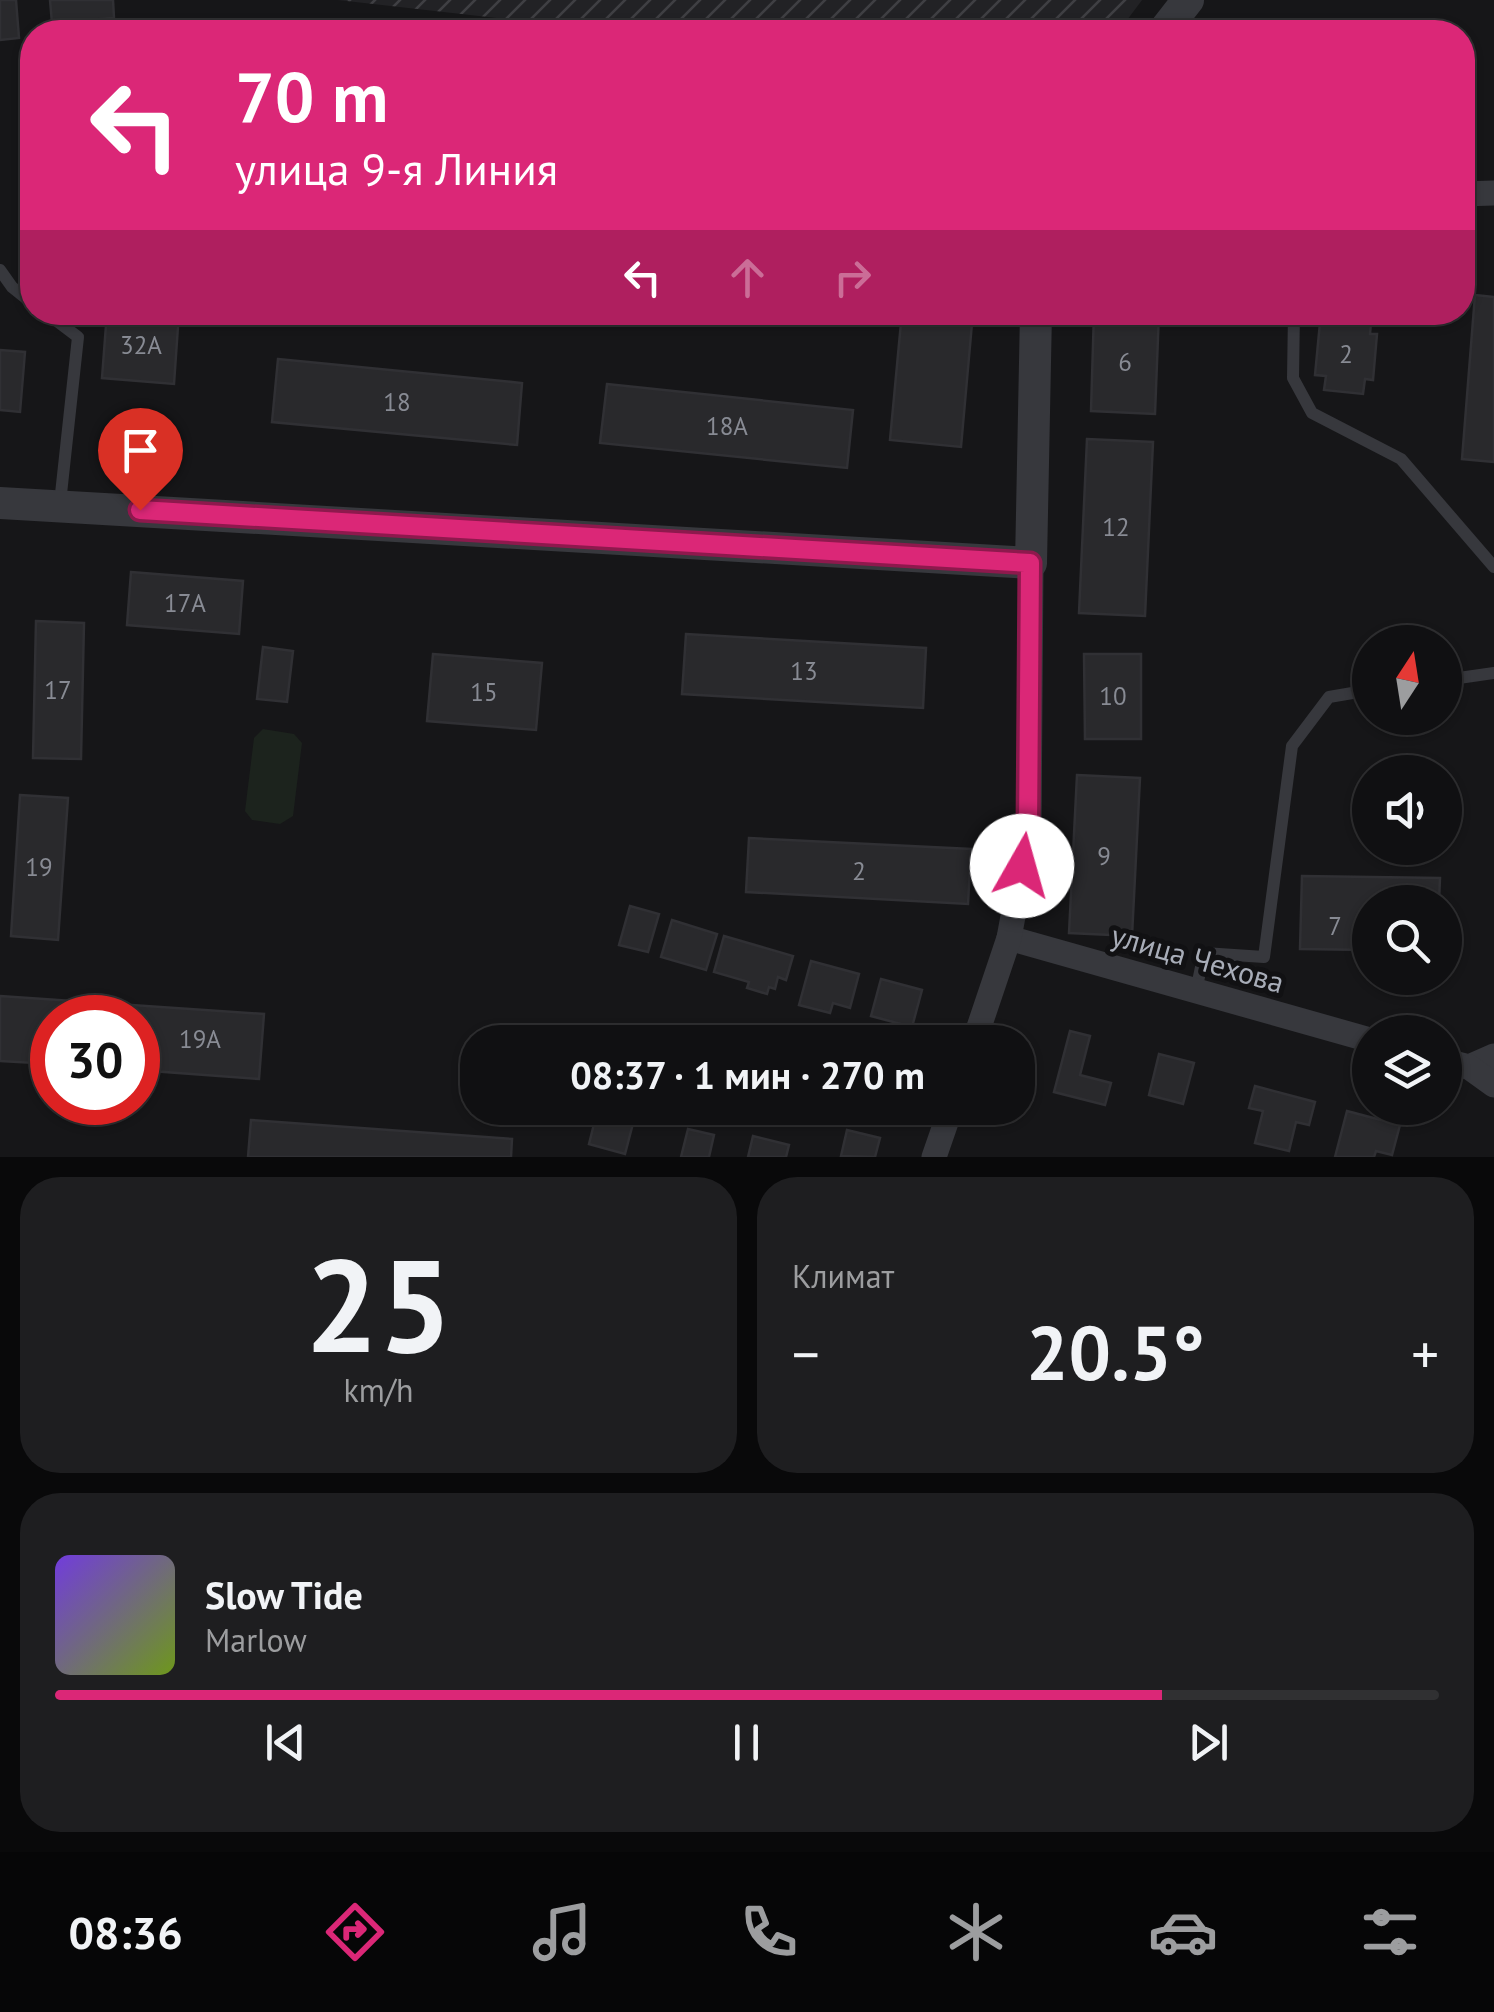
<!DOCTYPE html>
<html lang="ru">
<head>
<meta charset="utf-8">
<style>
  body { margin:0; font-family:"PT Sans",sans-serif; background:#1e1e20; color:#f1f3f6; height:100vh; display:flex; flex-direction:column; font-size:38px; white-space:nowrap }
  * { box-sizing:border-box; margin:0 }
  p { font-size:32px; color:#9c9d9f }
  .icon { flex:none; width:55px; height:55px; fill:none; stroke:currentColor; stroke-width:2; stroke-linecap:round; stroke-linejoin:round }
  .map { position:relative; height:1157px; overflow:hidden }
  .side { display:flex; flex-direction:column; gap:20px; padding:20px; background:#09090a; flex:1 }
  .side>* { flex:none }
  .top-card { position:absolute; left:20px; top:20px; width:1455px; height:305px; border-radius:40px; box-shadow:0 2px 8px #0004,0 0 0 2px #303032; background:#db2777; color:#fff; overflow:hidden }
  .needle { width:65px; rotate:12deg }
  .buttons { position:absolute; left:1352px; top:625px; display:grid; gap:20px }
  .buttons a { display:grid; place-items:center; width:110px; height:110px; border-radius:50%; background:#101012; box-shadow:0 2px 8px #0004,0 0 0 2px #303032; font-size:50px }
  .speed { position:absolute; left:30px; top:995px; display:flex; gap:20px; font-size:50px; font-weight:700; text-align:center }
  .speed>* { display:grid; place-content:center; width:130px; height:130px; border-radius:50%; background:#101012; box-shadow:0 2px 8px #0004,0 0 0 2px #303032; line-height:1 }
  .speed .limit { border:15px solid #d22; background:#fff; color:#111 }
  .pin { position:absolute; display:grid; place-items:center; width:85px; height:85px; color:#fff; margin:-102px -42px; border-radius:50% 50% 50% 0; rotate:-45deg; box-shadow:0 0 10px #0007 }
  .pin .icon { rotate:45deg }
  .me { position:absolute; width:110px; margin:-55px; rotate:7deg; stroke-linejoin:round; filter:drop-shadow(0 0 8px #0008) }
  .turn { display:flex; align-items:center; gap:35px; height:210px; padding:0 50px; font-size:45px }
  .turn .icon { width:130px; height:130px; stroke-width:2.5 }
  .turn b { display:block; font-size:70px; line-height:85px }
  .lanes { display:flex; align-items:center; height:95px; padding:0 50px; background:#0003; justify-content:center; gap:50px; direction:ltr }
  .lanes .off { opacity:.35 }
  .big { font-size:75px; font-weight:700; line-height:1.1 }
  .side .tile { flex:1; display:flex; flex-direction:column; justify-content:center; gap:15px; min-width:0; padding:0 35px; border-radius:40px; background:#1e1e20 }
  .side .dial { align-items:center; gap:0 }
  .dial b { font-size:130px; line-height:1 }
  .song { display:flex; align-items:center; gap:30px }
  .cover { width:120px; height:120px; border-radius:15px; background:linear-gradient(135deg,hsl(260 70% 55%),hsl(80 70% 35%)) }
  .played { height:10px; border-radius:5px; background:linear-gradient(90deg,#db2777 80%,#303032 80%) }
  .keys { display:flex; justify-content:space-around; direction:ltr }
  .heat { display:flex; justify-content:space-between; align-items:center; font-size:55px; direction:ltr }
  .side .tiles { flex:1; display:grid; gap:20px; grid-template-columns:1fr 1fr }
  .tile:last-child { grid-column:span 2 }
  .trip { position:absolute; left:460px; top:1025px; width:575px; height:100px; border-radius:40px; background:#101012; box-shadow:0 2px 8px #0004,0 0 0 2px #303032; font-weight:700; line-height:100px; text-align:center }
  .tabs { display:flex; height:160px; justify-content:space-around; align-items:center; background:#060607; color:#9c9d9f }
  .tabs .icon { width:70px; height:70px }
  .tabs .on { color:#db2777 }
  .tabs b { font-size:45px; color:#f1f3f6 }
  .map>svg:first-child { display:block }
  .industrial { fill:url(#industrial-furrows) }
  .garden { fill:#1c231d }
  .building { fill:#29292c; stroke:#303034; stroke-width:2.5 }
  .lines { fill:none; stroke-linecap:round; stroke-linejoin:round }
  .service { stroke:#37383d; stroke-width:12 }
  .minor { stroke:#37383d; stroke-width:25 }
  .tertiary { stroke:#37383d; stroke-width:32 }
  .route-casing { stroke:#8e194d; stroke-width:25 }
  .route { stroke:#db2777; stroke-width:18 }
  .labels { text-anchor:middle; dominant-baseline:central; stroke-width:10; stroke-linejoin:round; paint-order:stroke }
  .number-label { font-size:25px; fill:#888b94 }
  .street-label { font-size:30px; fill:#a8adb8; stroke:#111113 }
</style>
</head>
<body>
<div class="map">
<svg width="1494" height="1157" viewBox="0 0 1494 1157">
  <defs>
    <pattern id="industrial-furrows" width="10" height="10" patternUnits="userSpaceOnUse" patternTransform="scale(2.5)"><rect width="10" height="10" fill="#222225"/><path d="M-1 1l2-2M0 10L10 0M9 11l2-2" fill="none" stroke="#3f3f43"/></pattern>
  </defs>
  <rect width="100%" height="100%" fill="#161618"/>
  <polygon class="industrial" points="338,0 1142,0 1118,32 620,32"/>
  <polygon class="garden" points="263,729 294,734 302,743 293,816 280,824 252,820 245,811 254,738"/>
  <g class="building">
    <polygon points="0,0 16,0 19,38 0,40"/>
    <polygon points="50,0 113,0 114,18 52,23"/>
    <polygon points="1475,295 1494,297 1494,462 1462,459"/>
    <polygon points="107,312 179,312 174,384 102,378"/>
    <polygon points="902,312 973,312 961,447 890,440"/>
    <polygon points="1094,312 1159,312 1155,414 1091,411"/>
    <polygon points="1321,312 1372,312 1370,334 1377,334 1373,380 1365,379 1363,394 1324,390 1326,376 1315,375"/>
    <polygon points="0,350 25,352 20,412 0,410"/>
    <polygon points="278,359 522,383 517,445 272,422"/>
    <polygon points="607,384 853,410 847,468 600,443"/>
    <polygon points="1087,439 1153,442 1145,616 1079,613"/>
    <polygon points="131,572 243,581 239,634 127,625"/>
    <polygon points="36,621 84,623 81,759 33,758"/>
    <polygon points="686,634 926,648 923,708 682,694"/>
    <polygon points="263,647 293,651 287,702 257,699"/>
    <polygon points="433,654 542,663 536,730 427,721"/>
    <polygon points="1084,654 1141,654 1141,739 1085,739"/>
    <polygon points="1077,775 1140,778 1132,936 1069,933"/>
    <polygon points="20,795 68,798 58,940 11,936"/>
    <polygon points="749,838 971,849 968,904 746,892"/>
    <polygon points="1302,876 1440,878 1439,902 1370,902 1370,950 1300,949"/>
    <polygon points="630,906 659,914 648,952 619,945"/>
    <polygon points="672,920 717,934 706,970 661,957"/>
    <polygon points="724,936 793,956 786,980 778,977 775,989 769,987 767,994 747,988 749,982 714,972"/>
    <polygon points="811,961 859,974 850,1008 833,1003 830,1013 799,1005"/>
    <polygon points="881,979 922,990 912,1027 871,1016"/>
    <polygon points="0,996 264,1014 259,1079 138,1070 138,1018 52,1018 52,1064 0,1061"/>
    <polygon points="1070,1031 1090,1036 1080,1075 1111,1083 1105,1105 1054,1092"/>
    <polygon points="1159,1054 1194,1063 1183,1104 1149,1095"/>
    <polygon points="1255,1086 1315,1102 1309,1125 1296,1122 1289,1151 1255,1143 1263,1111 1249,1108"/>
    <polygon points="598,1108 618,1108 636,1112 625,1154 589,1144"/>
    <polygon points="1347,1111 1400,1125 1392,1155 1376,1151 1374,1157 1335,1157"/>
    <polygon points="251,1120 512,1139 511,1157 248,1157"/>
    <polygon points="688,1129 714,1135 709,1157 681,1157"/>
    <polygon points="847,1130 880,1138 875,1157 841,1156"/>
    <polygon points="753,1136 789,1145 786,1157 748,1157"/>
  </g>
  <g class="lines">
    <g class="service">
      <polyline points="0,270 12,287 32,303"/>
      <polyline points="45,312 78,337 60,503"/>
      <polyline points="1294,312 1293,378 1312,413 1401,459 1494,567"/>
      <polyline points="1445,680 1494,673"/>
      <polyline points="1196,991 1204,953 1264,957 1292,746 1329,697 1370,690"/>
    </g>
    <g class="minor">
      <polyline points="1462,194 1494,193"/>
      <polyline points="1009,938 1370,1040"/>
      <polyline points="974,1042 1009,938 1029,830 1031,563"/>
      <polyline points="1445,1061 1469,1067 1494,1056"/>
      <polyline points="1469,1067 1494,1085"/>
      <polyline points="934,1157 951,1108"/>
    </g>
    <g class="tertiary">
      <polyline points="1163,32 1188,0"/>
      <polyline points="0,503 1031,563 1036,312"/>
    </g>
  </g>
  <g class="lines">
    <defs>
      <polyline id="route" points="140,510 1030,563 1028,830 1022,866"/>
    </defs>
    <use href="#route" class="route-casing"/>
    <use href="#route" class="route"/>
  </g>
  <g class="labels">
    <g class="number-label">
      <text x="141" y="345">32А</text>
      <text x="1346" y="354">2</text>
      <text x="1125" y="362">6</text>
      <text x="397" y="402">18</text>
      <text x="727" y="426">18А</text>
      <text x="1116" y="527">12</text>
      <text x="185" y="603">17А</text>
      <text x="804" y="671">13</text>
      <text x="58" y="690">17</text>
      <text x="484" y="692">15</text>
      <text x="1113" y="696">10</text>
      <text x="1104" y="856">9</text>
      <text x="39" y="867">19</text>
      <text x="859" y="871">2</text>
      <text x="1335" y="926">7</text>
      <text x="200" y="1039">19А</text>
    </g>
    <g class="street-label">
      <text transform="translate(1198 958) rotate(16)">улица Чехова</text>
    </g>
  </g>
</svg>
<div class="buttons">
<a><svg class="needle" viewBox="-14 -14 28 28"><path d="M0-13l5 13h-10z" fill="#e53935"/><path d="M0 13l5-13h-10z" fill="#9c9d9f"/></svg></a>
<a><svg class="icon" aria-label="sound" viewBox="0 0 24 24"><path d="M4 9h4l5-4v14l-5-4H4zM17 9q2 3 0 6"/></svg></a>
<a><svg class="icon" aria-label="search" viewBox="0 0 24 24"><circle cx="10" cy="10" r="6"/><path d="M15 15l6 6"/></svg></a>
<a><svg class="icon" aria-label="layers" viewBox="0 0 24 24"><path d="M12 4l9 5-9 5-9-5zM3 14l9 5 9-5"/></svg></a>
</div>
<div class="speed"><div class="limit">30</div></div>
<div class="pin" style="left:140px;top:510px;background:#d93025"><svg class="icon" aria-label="arrive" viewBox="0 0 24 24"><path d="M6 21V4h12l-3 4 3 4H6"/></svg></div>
<svg class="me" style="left:1022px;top:866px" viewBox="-20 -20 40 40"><circle r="19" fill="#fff"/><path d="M0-13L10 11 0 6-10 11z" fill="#db2777"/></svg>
<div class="trip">08:37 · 1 мин · 270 m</div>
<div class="top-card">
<div class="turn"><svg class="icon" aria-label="left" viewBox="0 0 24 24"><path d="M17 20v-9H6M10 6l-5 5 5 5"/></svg><div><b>70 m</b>улица 9-я Линия</div></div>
<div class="lanes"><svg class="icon" aria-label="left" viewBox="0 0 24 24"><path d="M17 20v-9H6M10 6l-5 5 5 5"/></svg><svg class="icon off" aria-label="ahead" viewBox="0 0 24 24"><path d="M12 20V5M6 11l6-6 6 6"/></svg><svg class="icon off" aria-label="right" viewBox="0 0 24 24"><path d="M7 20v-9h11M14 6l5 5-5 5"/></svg></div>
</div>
</div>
<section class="side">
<div class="tiles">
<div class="tile dial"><b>25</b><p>km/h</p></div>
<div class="tile"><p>Климат</p>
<div class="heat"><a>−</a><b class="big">20.5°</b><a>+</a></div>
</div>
<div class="tile">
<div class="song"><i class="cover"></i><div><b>Slow Tide</b><p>Marlow</p></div></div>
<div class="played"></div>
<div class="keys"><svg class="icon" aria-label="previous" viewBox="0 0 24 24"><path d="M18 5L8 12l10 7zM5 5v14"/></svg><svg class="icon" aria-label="pause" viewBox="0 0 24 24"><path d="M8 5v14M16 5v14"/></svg><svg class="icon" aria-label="next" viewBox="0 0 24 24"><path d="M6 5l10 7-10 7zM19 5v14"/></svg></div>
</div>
</div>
</section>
<nav class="tabs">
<b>08:36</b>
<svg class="icon on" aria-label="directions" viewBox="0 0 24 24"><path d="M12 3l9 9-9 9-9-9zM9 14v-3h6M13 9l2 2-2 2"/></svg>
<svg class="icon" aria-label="music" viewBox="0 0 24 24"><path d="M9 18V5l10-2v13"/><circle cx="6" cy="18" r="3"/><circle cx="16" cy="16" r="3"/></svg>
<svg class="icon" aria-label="phone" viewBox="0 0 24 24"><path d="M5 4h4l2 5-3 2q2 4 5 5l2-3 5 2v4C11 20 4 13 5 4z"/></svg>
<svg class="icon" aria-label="climate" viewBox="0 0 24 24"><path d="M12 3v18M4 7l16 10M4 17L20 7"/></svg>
<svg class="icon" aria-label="car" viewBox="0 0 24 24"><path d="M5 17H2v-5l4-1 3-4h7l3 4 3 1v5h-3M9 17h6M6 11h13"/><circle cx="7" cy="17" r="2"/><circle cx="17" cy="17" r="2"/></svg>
<svg class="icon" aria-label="filters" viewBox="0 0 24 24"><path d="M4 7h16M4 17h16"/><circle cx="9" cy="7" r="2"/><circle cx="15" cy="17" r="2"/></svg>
</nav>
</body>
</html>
